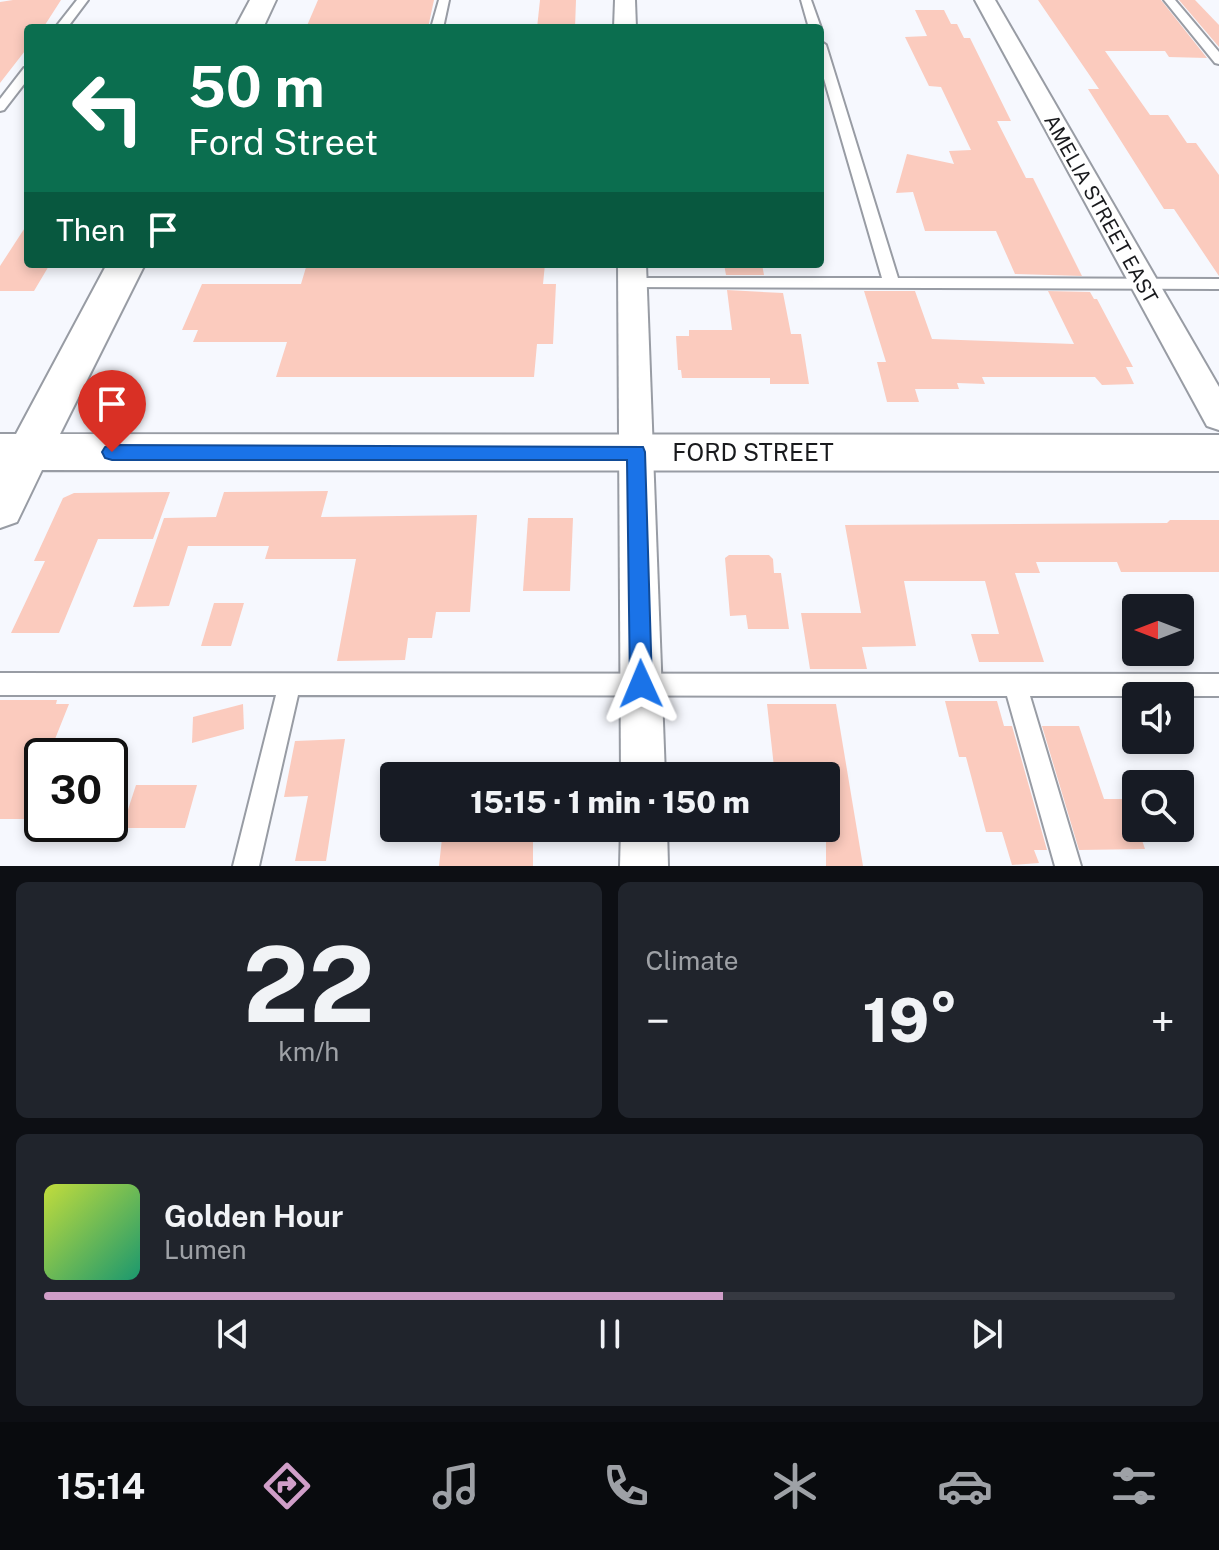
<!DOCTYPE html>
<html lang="en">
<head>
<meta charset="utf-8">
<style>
  body { margin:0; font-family:"Public Sans",sans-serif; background:#20242c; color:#f1f3f6; height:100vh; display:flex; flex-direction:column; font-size:30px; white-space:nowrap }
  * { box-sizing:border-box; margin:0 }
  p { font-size:26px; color:#9ea1a6 }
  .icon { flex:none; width:44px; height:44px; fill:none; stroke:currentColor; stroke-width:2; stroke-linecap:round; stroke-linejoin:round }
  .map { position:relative; height:866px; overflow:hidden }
  .panel { display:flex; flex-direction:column; gap:16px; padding:16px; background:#0d0f14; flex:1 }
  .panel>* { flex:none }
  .top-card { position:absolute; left:24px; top:24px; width:800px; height:244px; border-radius:8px; box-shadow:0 4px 12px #0003; background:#0b6e4f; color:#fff; overflow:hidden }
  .needle { width:52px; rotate:270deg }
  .fabs { position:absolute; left:1122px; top:594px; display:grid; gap:16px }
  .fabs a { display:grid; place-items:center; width:72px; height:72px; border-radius:8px; background:#171b24; box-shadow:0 4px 12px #0003; font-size:40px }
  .speed { position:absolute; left:24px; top:738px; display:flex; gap:16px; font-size:40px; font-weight:700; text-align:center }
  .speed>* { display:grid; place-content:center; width:104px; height:104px; border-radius:50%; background:#171b24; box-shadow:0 4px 12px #0003; line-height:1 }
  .speed .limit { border:4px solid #111; border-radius:12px; background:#fff; color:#111 }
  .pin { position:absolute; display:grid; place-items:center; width:68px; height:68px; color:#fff; margin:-82px -34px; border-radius:50% 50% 50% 0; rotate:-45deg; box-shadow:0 0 8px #0007 }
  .pin .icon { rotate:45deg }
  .me { position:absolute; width:88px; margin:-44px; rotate:359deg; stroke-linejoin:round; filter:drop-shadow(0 0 6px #0008) }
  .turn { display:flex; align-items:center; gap:28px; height:168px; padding:0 32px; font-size:36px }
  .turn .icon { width:104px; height:104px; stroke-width:2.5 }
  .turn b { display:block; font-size:56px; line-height:68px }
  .then { display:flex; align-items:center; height:76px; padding:0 32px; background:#0003; gap:16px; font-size:30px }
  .big { font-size:60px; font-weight:800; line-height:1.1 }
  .panel .widget { flex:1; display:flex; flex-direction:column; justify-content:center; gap:12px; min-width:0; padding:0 28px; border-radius:12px; background:#20242c }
  .panel .dial { align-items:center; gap:0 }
  .dial b { font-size:104px; line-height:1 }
  .song { display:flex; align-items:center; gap:24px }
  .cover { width:96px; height:96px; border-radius:12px; background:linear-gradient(135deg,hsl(70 70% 55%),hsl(160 70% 35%)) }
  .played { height:8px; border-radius:4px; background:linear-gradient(90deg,#d09ec8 60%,#363941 60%) }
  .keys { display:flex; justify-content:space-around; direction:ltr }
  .heat { display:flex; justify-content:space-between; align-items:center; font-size:44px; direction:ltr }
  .panel .tiles { flex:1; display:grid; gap:16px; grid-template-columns:1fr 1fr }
  .widget:last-child { grid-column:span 2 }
  .trip { position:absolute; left:380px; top:762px; width:460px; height:80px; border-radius:8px; background:#171b24; box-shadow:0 4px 12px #0003; font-weight:800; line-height:80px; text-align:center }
  .menu { display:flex; height:128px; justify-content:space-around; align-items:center; background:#090b0e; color:#9ea1a6 }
  .menu .icon { width:56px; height:56px }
  .menu .on { color:#d09ec8 }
  .menu b { font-size:36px; color:#f1f3f6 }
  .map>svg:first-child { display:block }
  .building { fill:#fbcbbe }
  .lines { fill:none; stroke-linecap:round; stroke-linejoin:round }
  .lane-casing { stroke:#989ca4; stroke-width:4 }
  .street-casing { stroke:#989ca4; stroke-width:4 }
  .secondary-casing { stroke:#989ca4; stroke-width:4 }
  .lane { fill:#fff; fill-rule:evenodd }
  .street { fill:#fff; fill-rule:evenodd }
  .secondary { fill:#fff; fill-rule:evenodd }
  .route { fill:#1a73e8; stroke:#114b97; stroke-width:2 }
  .labels { text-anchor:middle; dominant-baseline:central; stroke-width:6; stroke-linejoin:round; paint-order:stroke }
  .far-street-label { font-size:20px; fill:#191a1d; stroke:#fff }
  .street-label { font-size:24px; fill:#191a1d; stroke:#fff }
</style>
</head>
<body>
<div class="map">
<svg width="1219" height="866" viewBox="0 0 1219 866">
  <rect width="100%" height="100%" fill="#f6f8fe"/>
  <g class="building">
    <polygon points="13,0 61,0 43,28 28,28 28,47 0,83 0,2"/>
    <polygon points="318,0 434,0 428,28 306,28"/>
    <polygon points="540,0 576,0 575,28 537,28"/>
    <polygon points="1038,0 1161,0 1207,58 1169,57 1165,51 1105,51 1150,115 1168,115 1187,143 1196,143 1219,175 1219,276 1174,209 1164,209 1088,89 1099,89"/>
    <polygon points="1179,0 1195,0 1219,25 1219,47"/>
    <polygon points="915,10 944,10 951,24 957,24 964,38 970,38 1011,121 997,121 1026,178 1033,178 1082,276 1015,274 996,231 925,231 913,192 896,193 907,154 954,164 949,151 971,150 941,87 929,86 905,37 927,36"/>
    <polygon points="28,223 28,264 50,264 34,291 0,291 0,266"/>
    <polygon points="307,264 545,264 543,284 556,284 553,344 537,344 534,377 276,377 287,342 193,342 198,330 182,330 202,284 301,284"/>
    <polygon points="724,264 762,264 764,275 726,275"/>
    <polygon points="727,290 783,293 791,334 801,334 809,384 770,384 770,378 682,378 681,370 678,370 676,336 689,336 689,330 732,330"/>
    <polygon points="864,291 915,291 932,339 1074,344 1048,291 1090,292 1094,299 1097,299 1133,367 1126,367 1134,384 1102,385 1095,377 982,377 985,384 957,383 959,389 915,389 919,402 887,402 877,362 886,362"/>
    <polygon points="328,491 321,517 477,515 470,612 436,612 432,638 408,638 405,660 337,661 356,559 265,559 269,546 188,546 169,606 133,607 164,518 216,517 224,492"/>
    <polygon points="170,492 153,539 98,539 59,633 11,633 45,561 34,561 63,498 74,493"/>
    <polygon points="528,518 573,518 570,591 523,591"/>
    <polygon points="1170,520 1219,520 1219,572 1121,572 1117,562 1036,562 1040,573 1015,573 1044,662 979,662 971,634 999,634 985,581 904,581 916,646 862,647 867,669 810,669 801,613 861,613 845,525 1167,523"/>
    <polygon points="729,555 769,555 773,559 774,573 781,573 789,629 748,629 746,615 730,616 725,558"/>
    <polygon points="214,603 244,603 231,646 201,646"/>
    <polygon points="0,700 57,700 56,704 69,704 53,744 42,744 42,802 31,802 25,819 0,819"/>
    <polygon points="945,701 997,701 1004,726 1012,726 1047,850 1034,850 1039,863 1012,865 1002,832 986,832 966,757 959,757"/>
    <polygon points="243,704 244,729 192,743 193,717"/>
    <polygon points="767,704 836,704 863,866 826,866 826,776 775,776"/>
    <polygon points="1042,726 1079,726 1104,799 1128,799 1145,849 1079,850"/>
    <polygon points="345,739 326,861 295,861 308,796 284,797 295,741"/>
    <polygon points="136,785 197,785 185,828 122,828"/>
    <polygon points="456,828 533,828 533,866 439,866 442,838 455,838"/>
  </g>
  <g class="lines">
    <defs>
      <g id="lane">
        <polygon points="77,0 88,0 67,28 55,28"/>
        <polygon points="439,0 449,0 443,28 431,28"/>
        <polygon points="801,0 811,0 821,28 820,29 809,28"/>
        <polygon points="1164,0 1175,0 1219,52 1219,64 1215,63"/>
        <polygon points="820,41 826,45 898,278 1219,279 1219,289 627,287 625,283 627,279 633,278 882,278 820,65"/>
        <polygon points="28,67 28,79 4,110 0,111 0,99 24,68"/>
        <polygon points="0,673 1219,674 1219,696 1030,696 1081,866 1055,866 1007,696 298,695 259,866 233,866 276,695 0,695"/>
      </g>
      <g id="street">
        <polygon points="615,0 635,0 636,28 614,28"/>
        <polygon points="975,0 995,0 1219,387 1219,430 1207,426"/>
        <polygon points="618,264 646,264 665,776 621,776"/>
        <polygon points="621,828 667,828 668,866 620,866"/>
      </g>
      <g id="secondary">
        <polygon points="250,0 276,0 263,28 235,28"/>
        <polygon points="107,264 145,264 60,434 1219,435 1219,471 42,470 17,522 0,528 0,434 16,434"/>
      </g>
    </defs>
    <use href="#lane" class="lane-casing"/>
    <use href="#street" class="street-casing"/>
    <use href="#secondary" class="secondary-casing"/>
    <use href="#lane" class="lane"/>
    <use href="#street" class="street"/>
    <use href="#secondary" class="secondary"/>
  </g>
  <polygon class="route" points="112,445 643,447 645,452 652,684 649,692 641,695 633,692 630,684 627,460 112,460 105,458 102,452 105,447"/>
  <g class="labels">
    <g class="far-street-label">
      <text transform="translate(1101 209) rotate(61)">AMELIA STREET EAST</text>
    </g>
    <g class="street-label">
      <text x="753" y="452">FORD STREET</text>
    </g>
  </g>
</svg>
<div class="fabs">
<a><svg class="needle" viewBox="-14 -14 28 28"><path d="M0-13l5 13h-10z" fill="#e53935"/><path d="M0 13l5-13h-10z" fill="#9ea1a6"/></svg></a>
<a><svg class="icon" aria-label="sound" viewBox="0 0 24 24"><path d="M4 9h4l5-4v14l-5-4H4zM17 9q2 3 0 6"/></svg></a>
<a><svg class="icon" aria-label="search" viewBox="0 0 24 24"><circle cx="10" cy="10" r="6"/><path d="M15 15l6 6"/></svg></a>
</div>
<div class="speed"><div class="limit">30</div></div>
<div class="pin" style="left:112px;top:452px;background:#d93025"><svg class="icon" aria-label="arrive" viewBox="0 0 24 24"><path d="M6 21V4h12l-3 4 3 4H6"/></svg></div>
<svg class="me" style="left:641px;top:684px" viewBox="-20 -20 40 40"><path d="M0-17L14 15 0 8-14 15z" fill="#1a73e8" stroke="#fff" stroke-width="4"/></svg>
<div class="trip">15:15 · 1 min · 150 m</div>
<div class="top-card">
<div class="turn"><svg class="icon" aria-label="left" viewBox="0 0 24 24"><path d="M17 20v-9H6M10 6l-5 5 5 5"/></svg><div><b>50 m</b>Ford Street</div></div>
<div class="then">Then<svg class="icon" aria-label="arrive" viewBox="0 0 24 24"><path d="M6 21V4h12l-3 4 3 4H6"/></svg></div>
</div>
</div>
<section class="panel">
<div class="tiles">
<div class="widget dial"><b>22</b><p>km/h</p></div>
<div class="widget"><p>Climate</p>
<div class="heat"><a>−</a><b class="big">19°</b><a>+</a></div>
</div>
<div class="widget">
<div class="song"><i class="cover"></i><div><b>Golden Hour</b><p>Lumen</p></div></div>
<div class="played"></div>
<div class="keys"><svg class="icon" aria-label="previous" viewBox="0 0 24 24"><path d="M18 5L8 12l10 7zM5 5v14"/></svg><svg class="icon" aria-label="pause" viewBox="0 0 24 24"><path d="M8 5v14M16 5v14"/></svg><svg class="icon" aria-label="next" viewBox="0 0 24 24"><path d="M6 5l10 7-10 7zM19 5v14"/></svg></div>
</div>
</div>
</section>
<nav class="menu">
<b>15:14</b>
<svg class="icon on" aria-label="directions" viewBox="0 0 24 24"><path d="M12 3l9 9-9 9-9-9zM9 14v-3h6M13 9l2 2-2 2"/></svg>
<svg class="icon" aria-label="music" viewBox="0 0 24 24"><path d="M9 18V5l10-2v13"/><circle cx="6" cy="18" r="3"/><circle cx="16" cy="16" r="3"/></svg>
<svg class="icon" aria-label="phone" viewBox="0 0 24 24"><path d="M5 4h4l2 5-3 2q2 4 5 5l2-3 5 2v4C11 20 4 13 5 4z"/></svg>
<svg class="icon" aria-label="climate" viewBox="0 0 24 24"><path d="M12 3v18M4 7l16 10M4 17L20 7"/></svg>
<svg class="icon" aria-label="car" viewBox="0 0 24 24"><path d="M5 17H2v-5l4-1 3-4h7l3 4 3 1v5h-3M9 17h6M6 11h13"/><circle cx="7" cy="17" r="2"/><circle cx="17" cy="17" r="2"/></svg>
<svg class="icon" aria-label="filters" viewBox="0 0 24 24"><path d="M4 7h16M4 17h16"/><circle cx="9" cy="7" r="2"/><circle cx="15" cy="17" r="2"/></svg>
</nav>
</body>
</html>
